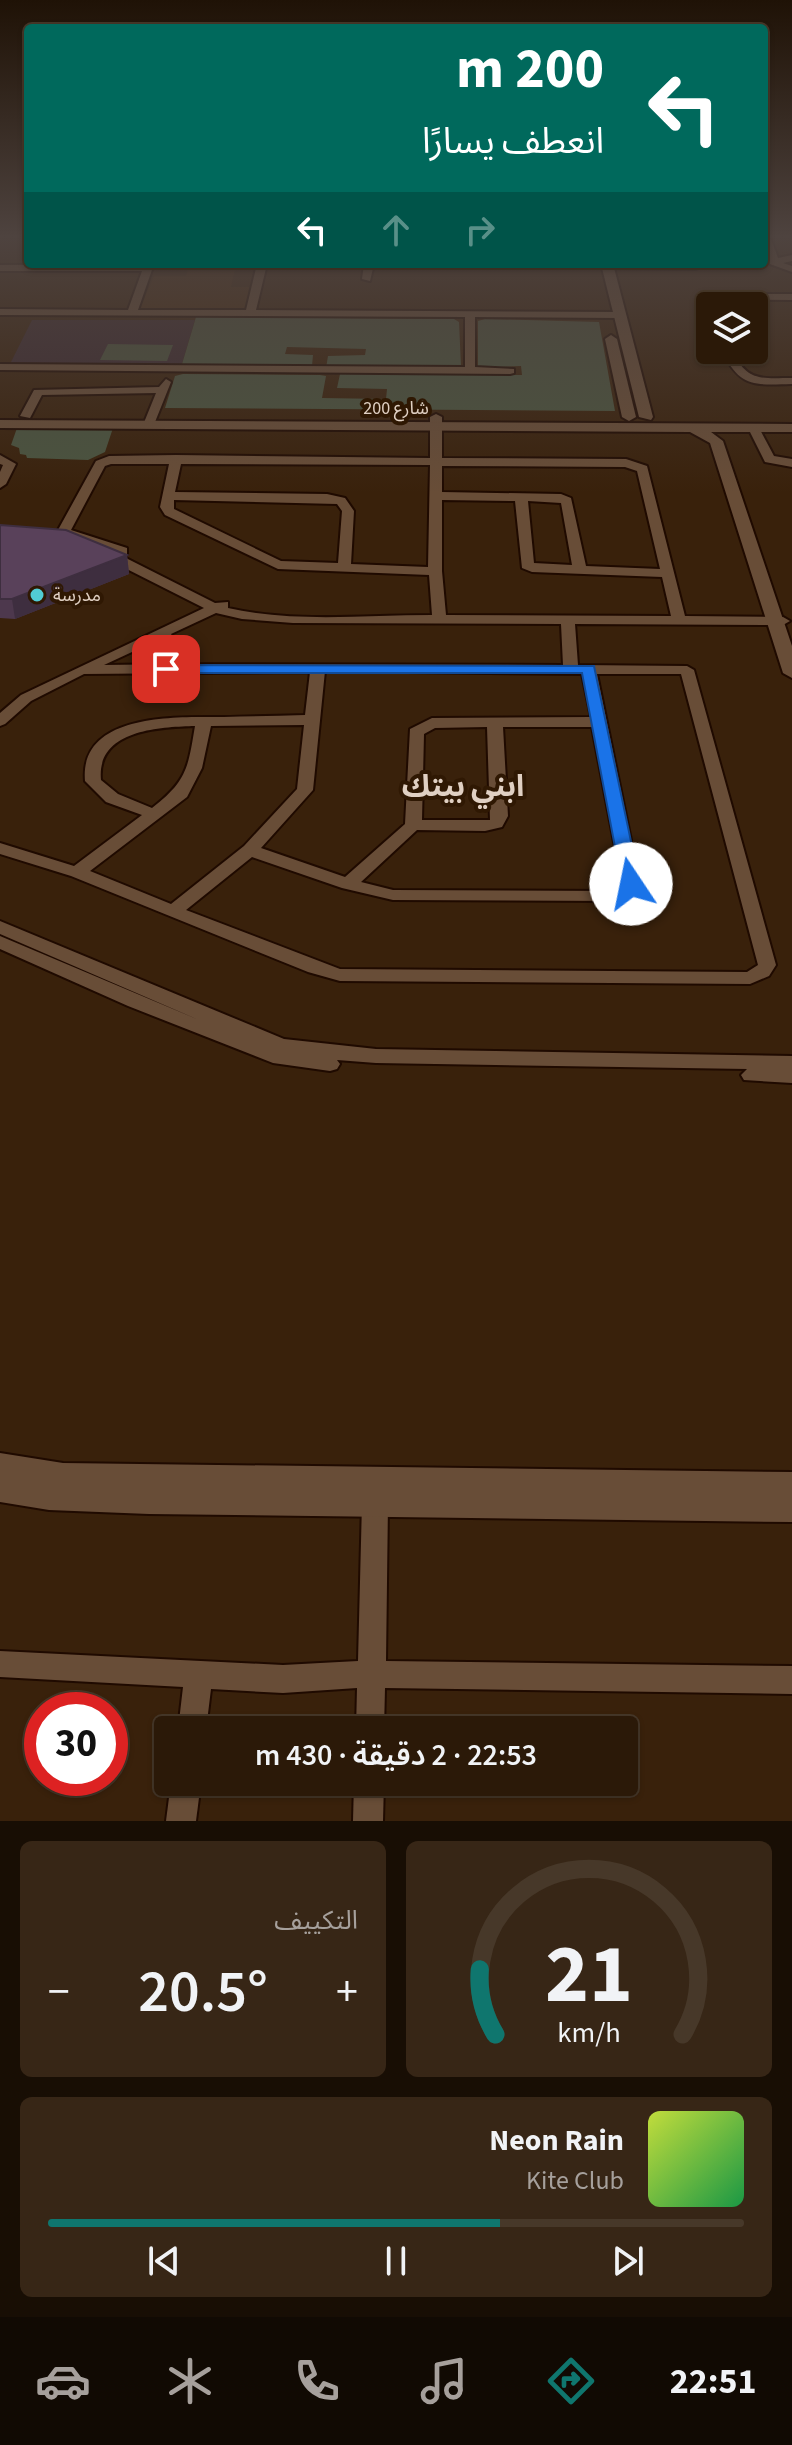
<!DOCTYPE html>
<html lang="ar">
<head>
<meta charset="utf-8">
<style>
  body { margin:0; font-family:"Source Sans 3","Noto Sans Arabic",sans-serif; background:#372616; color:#f1f3f6; direction:rtl; height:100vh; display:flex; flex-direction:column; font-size:30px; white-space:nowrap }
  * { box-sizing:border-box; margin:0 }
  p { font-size:26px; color:#a6a09c }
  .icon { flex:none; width:44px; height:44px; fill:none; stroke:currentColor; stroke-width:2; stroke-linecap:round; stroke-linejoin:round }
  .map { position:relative; height:1821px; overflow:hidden; direction:ltr }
  .sheet { display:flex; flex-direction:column; gap:20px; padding:20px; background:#180e04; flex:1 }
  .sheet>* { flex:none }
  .banner { position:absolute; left:24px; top:24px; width:744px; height:244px; border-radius:8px; box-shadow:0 2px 6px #0004,0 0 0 2px #473829; direction:rtl; background:#00695c; color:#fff; overflow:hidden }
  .controls { position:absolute; left:696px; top:292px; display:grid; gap:16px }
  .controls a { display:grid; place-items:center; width:72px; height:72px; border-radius:8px; background:#2b1908; box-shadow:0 2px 6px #0004,0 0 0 2px #473829; font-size:40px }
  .speed { position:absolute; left:24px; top:1692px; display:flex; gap:16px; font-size:40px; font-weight:700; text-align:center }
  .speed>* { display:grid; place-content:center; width:104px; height:104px; border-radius:50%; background:#2b1908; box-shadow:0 2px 6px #0004,0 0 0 2px #473829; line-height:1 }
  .speed .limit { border:12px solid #d22; background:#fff; color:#111 }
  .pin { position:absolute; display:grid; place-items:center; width:68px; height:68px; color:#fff; margin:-34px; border-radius:16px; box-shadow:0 4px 12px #0006 }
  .me { position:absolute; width:88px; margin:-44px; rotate:349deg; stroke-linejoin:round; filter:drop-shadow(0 0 6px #0008) }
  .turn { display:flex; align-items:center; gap:28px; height:168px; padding:0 32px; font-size:36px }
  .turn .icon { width:104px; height:104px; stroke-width:2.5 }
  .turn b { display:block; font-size:56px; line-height:68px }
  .lanes { display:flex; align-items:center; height:76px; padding:0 32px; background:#0003; justify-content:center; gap:40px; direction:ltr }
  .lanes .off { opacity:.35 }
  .big { font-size:60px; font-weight:600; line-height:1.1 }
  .sheet .card { flex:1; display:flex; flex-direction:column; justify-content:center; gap:12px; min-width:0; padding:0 28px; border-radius:12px; background:#372616 }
  .sheet .dial { align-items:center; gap:0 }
  .dial svg { height:208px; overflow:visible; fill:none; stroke:#473829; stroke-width:7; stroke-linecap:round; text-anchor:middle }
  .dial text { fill:#f1f3f6; stroke:none }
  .song { display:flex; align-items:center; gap:24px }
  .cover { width:96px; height:96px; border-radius:12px; background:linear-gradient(135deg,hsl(70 70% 55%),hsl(140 70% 35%)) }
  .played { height:8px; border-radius:4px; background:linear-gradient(90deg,#0f766e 65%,#473829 65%) }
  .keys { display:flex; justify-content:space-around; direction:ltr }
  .heat { display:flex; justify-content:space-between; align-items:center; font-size:44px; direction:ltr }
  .sheet .tiles { flex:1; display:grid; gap:20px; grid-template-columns:1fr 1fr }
  .card:last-child { grid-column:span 2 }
  .trip { position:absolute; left:154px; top:1716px; width:484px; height:80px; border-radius:8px; background:#2b1908; box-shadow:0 2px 6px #0004,0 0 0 2px #473829; font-weight:600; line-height:80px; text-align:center; direction:rtl }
  .dock { display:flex; height:128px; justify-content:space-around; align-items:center; background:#110a03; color:#a6a09c }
  .dock .icon { width:56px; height:56px }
  .dock .on { color:#0f766e }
  .dock b { font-size:36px; color:#f1f3f6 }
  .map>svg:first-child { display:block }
  .built { fill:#46280c }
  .education { fill:#3b2930 }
  .green { fill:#4a543f }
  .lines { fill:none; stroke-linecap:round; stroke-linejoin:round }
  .minor-casing { stroke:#1f0a00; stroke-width:4 }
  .tertiary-casing { stroke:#1f0a00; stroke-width:4 }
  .minor { fill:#684d37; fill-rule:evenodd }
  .tertiary { fill:#684d37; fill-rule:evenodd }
  .wall { fill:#4d384d }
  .shaded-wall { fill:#3e2e3f }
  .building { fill:#59415a; stroke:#3e2e3f; stroke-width:2 }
  .route { fill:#1a73e8; stroke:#114b97; stroke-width:2 }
  .poi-dot { fill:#51ccd4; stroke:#2f1803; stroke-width:3 }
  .labels { text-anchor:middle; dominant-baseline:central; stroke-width:8; stroke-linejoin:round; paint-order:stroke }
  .far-street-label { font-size:18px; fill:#e0d0c3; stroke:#2f1803 }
  .far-poi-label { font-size:18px; fill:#e0d0c3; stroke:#2f1803; text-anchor:start }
  .district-label { font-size:30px; font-weight:bold; fill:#e0d0c3; stroke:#2f1803 }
</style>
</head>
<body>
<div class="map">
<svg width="792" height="1821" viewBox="0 0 792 1821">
  <rect width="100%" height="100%" fill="#39210b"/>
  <polygon class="built" points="181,264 236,264 231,287 251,287 246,309 145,311 140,308 154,276 186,276 188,270 179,270"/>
  <polygon class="education" points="32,320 195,320 182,364 10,364"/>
  <g class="green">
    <polygon points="196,317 454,319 459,322 461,366 452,369 326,368 328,356 365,355 366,349 287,347 285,354 313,355 312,366 10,364 182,364"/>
    <polygon points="485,319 599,322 615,411 165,408 175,376 183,374 320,375 326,376 322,398 386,399 387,389 337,388 340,374 522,375 521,366 478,368 478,321"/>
    <polygon points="108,344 173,345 167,361 100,360"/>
    <polygon points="17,428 113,428 105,452 88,460 27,458 26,455 20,454 19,448 11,445"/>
  </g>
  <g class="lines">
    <defs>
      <g id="minor">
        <polygon points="764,239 771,239 778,258 792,255 792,261 783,263 792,266 792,272 770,264"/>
        <polygon points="154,264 138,310 246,310 257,264 267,264 256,310 620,312 625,315 620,318 475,317 475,367 514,369 514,373 510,374 0,370 0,364 465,367 465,317 0,315 0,309 128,310 142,271 0,271 0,265"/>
        <polygon points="364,264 374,264 370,281 362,279"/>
        <polygon points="698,264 698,268 695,269 607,268 602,265"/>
        <polygon points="707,294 792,294 792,300 704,299 704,295"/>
        <path d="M722 350H732C747 382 760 378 792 378V384C755 385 739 388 722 350Z"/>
        <polygon points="166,379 171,382 153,427 143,425 156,393 42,395 30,418 20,416 34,390 159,387"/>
        <path d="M436 414 442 417V458L626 459 647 466 685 616 783 617 790 621 783 625 575 624 578 665 687 666 694 670 776 965 769 976 750 984 340 981 308 972 71 876 0 854V843L74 866 142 815 106 802 85 781C79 712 178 717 224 717 251 716 278 716 305 715L310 672 84 674 31 701 5 724 0 726V713L21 695 204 608 103 557 101 554 107 550 67 538 65 542H55L53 539 96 461 109 456 176 455 430 458V417ZM111 464H169L160 507 165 515 278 569 429 575 432 615C365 615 293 623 228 608V602L215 603 118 554H127V548L71 530 105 466ZM181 464 430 465 428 567 351 564 354 511 345 498 327 494 175 492ZM442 466 625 467 637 471 660 569 586 566 571 498 561 494 442 492ZM174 500 337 504 342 511 338 563 281 561 174 509ZM442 500 515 501 522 568 532 572 662 577 671 616 446 615 442 571ZM528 501 561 503 572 565 534 563ZM216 613 242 619 293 623 561 624 563 665 197 664 180 648 171 634ZM160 639 181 664 104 665ZM325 671 582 674 591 717 432 718 410 729 405 824 345 877 261 848 313 790ZM597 674H681L758 965 747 972 340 969 186 910 252 857 342 888 393 900 613 901 631 896 640 884ZM304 725 297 789 244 846 171 904 90 871 187 797 202 768 211 726ZM195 726C188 768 187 781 152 808L118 794 101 780C96 730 159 727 195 726ZM487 727 490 820H422L424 734 435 728ZM503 727H592L622 884 612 891 393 890 361 882 417 830 485 831 502 827 508 816Z"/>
        <polygon points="750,426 758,426 774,456 792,459 792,467 765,462 748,428"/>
        <polygon points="0,455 16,464 6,484 0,488 0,472 3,465 0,464"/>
        <polygon points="0,921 284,1039 376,1049 792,1056 792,1083 744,1080 741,1075 747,1069 376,1063 337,1060 340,1064 337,1069 330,1071 273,1063 128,1006 0,949 0,936 199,1020 0,934"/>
        <polygon points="375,1492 384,1495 388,1503 386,1661 792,1666 792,1694 385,1688 384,1730 356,1730 357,1688 283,1693 211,1689 206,1730 178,1730 183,1687 0,1677 0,1651 283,1665 358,1661 362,1503 366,1495"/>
        <polygon points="171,1782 201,1782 196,1821 166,1821"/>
        <polygon points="354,1782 384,1782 383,1821 353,1821"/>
      </g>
      <g id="tertiary">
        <polygon points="601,264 613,264 653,417 651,420 639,417"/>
        <polygon points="611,335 617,339 636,417 629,421 622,417 605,339"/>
        <polygon points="0,420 792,424 792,432 711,432 723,441 792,646 792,678 783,673 710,443 690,432 0,428"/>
        <polygon points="0,1453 63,1463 792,1472 792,1522 149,1514 49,1510 0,1502"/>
      </g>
    </defs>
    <use href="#minor" class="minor-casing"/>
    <use href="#tertiary" class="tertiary-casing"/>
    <use href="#minor" class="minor"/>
    <use href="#tertiary" class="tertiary"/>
  </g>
  <polygon class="wall" points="0,525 127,555 129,574 15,619 0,618"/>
  <polygon class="shaded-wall" points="127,555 129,574 15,619 12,599"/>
  <polygon class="building" points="0,525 66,530 127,555 12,599 0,599"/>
  <linearGradient id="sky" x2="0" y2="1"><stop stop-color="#1f1206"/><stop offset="0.48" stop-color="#4e433f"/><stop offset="1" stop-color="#4e433f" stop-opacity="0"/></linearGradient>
  <rect width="792" height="493" fill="url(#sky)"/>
  <polygon class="route" points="166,665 594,666 640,884 631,890 622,884 582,673 161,673 161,666"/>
  <circle class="poi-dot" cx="37" cy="595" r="8"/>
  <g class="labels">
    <g class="far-street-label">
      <text x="396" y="408">شارع 200</text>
    </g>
    <g class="far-poi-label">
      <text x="53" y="595">مدرسة</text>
    </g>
    <g class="district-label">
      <text x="463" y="786">ابني بيتك</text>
    </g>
  </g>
</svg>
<div class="controls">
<a><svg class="icon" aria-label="layers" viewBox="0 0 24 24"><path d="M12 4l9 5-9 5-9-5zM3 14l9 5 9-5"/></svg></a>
</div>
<div class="speed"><div class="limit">30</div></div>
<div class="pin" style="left:166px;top:669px;background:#d93025"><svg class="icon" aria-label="arrive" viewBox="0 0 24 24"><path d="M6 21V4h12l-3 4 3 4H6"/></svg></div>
<svg class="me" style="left:631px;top:884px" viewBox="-20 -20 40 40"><circle r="19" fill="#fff"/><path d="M0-13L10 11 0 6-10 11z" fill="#1a73e8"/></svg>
<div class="trip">22:53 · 2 دقيقة · 430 m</div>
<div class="banner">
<div class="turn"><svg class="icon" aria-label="left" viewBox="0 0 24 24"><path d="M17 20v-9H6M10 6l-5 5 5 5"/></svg><div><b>200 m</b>انعطف يسارًا</div></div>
<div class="lanes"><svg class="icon" aria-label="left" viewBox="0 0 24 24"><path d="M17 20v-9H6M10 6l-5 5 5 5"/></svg><svg class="icon off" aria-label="ahead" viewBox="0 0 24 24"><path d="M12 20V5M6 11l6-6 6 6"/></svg><svg class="icon off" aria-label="right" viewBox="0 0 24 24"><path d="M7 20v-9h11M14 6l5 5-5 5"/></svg></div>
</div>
</div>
<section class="sheet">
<div class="tiles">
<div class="card dial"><svg viewBox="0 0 100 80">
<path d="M14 69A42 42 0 1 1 86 69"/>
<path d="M14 69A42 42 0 0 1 8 44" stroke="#0f766e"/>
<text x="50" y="56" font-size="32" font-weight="700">21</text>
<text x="50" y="72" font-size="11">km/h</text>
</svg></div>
<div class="card"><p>التكييف</p>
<div class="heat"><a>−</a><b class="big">20.5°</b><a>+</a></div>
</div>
<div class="card">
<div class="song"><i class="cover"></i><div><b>Neon Rain</b><p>Kite Club</p></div></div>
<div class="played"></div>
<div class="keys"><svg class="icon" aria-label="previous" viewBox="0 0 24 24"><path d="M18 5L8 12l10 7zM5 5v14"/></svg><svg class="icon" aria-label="pause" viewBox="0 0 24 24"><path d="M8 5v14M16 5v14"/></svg><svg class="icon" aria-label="next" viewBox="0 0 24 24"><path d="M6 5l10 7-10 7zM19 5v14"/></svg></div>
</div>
</div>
</section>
<nav class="dock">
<b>22:51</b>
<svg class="icon on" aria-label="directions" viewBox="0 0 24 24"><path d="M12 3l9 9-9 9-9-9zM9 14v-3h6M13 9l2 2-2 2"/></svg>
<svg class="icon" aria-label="music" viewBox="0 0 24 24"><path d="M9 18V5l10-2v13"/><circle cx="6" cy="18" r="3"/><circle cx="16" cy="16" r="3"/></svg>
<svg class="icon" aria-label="phone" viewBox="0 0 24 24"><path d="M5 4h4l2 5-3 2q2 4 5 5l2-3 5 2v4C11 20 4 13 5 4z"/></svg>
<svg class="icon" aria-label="climate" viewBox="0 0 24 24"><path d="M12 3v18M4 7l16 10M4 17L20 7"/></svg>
<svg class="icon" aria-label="car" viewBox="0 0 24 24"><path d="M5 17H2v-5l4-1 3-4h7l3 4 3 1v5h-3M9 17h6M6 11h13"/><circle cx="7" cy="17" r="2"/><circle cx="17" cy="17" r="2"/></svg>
</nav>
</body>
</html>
